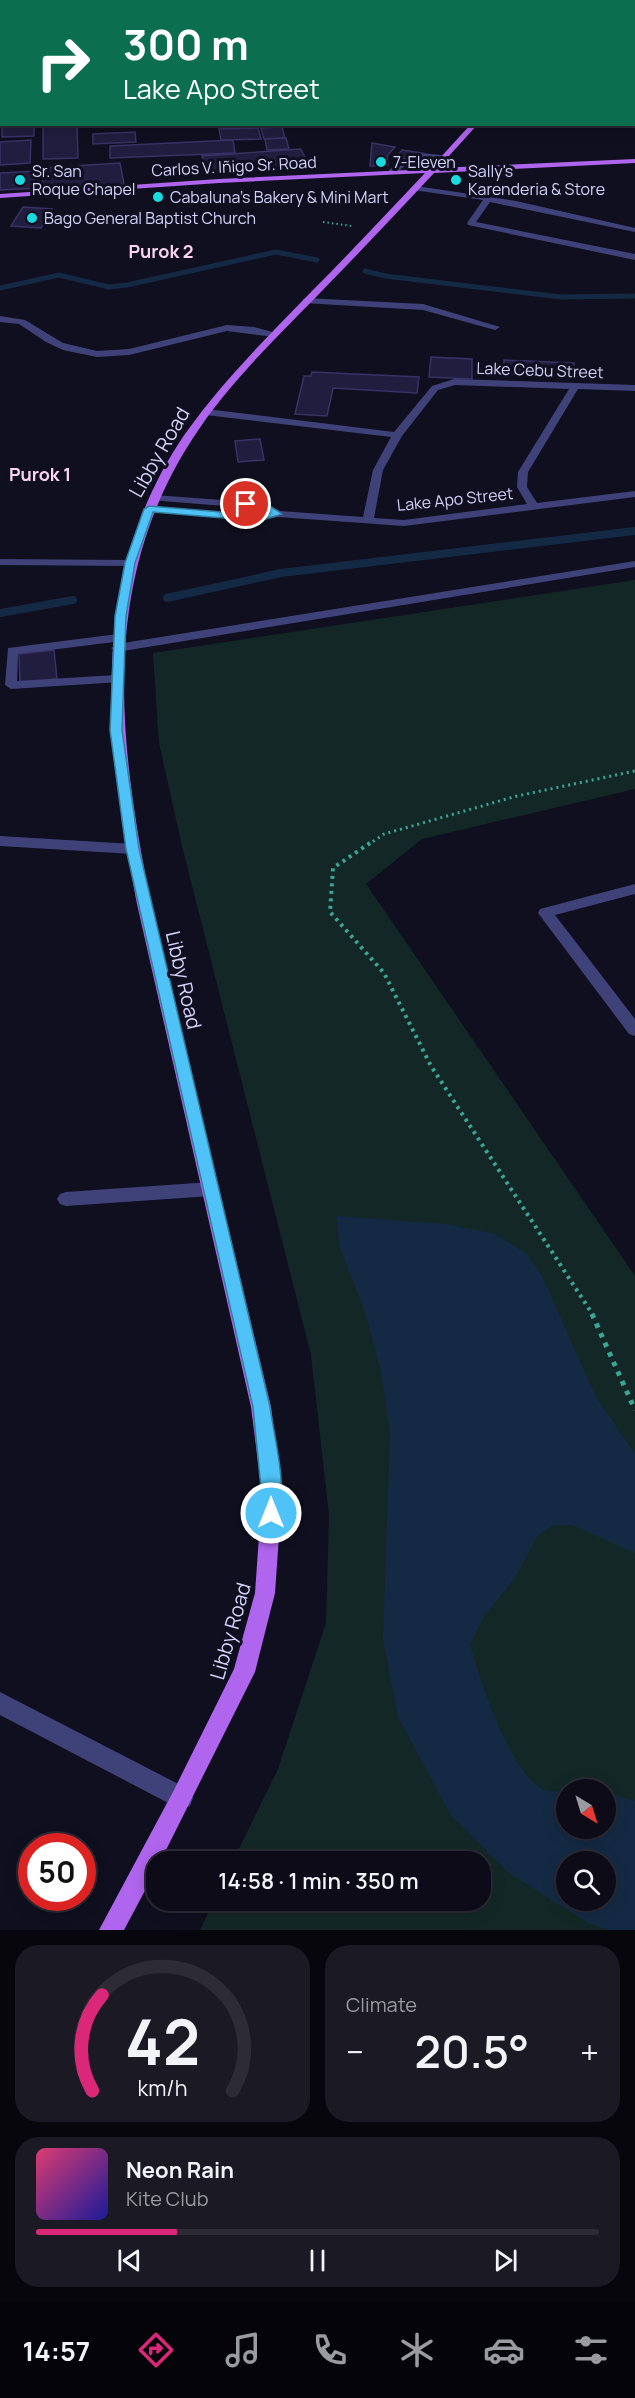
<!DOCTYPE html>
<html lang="en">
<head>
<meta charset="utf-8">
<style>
  body { margin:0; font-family:Manrope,sans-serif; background:#1a1924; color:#f1f3f6; height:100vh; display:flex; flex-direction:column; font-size:22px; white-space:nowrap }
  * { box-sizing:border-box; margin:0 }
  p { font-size:20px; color:#9a9ba1 }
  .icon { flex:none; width:33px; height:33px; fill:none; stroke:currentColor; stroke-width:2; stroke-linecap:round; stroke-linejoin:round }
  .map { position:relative; height:1930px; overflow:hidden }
  .drawer { display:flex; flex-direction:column; gap:15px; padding:15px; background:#07060d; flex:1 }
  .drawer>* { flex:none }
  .guide { position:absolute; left:0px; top:0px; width:636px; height:126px; box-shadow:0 3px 15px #0003,0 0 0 2px #2c2b36; background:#0b6e4f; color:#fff; overflow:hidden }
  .needle { width:39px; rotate:142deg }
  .controls { position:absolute; left:556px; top:1779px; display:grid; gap:12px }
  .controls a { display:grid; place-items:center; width:60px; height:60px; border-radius:50%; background:#0c0b17; box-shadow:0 3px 15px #0003,0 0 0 2px #2c2b36; font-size:30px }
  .speed { position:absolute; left:18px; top:1833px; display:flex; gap:12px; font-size:30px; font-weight:700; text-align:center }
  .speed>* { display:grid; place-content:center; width:78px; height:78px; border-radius:50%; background:#0c0b17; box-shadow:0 3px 15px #0003,0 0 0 2px #2c2b36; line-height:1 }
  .speed .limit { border:9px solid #d22; background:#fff; color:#111 }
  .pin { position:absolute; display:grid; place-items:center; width:51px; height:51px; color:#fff; margin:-26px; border:3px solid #fff; border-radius:50%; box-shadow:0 2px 6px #0007 }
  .me { position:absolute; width:66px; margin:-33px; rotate:0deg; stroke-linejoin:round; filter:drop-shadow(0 0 4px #0008) }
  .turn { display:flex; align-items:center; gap:21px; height:126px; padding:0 24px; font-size:27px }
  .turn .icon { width:78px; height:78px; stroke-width:2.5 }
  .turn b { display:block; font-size:42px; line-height:51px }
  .big { font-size:45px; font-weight:600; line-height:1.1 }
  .drawer .tile { flex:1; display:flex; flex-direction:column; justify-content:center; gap:9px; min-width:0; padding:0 21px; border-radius:24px; background:#1a1924 }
  .drawer .dial { align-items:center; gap:0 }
  .dial svg { height:156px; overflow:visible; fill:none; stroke:#2c2b36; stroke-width:7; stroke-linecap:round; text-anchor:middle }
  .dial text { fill:#f1f3f6; stroke:none }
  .song { display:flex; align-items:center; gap:18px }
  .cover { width:72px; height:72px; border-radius:9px; background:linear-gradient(135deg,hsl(340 70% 55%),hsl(240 70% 35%)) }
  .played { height:6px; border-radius:3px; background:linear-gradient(90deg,#db2777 25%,#2c2b36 25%) }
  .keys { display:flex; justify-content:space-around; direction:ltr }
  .heat { display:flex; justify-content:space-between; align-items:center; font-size:33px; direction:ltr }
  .drawer .tiles { flex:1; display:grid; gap:15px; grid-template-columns:1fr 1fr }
  .tile:last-child { grid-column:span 2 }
  .trip { position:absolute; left:146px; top:1851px; width:345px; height:60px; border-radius:24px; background:#0c0b17; box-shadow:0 3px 15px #0003,0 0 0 2px #2c2b36; font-weight:600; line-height:60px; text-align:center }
  .tab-bar { display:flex; height:96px; justify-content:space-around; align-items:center; background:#050409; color:#9a9ba1 }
  .tab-bar .icon { width:42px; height:42px }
  .tab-bar .current { color:#db2777 }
  .tab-bar b { font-size:27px; color:#f1f3f6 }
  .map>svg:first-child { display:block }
  .green { fill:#132826; fill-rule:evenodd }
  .water { fill:#142a44; fill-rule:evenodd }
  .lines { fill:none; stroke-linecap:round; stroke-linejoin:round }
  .stream-far2 { stroke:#142a44; stroke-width:4.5 }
  .stream-far1 { stroke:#142a44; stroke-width:5 }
  .stream { stroke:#142a44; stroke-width:8 }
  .building { fill:#211d3e; stroke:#383267; stroke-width:1.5 }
  .minor-tunnel { stroke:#2d2c40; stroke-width:7; stroke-dasharray:7 4; stroke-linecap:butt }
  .path-far3 { stroke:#3ba596; stroke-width:2; stroke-dasharray:1.5 3; stroke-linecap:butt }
  .path-far2 { stroke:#3ba596; stroke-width:3; stroke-dasharray:2 4; stroke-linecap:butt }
  .path-far1 { stroke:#3ba596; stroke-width:4; stroke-dasharray:3 4.5; stroke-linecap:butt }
  .path { stroke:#3ba596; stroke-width:5; stroke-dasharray:4.5 6; stroke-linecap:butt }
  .minor { fill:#3f4279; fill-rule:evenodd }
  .major { fill:#b065ee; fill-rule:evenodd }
  .route { fill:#4fc3f7; stroke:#337fa1; stroke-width:1.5 }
  .poi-dot { fill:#19dbdf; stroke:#100f1f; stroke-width:2 }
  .labels { text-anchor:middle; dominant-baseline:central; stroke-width:6; stroke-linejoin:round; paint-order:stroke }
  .far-poi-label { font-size:16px; fill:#d3d2fa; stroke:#100f1f; text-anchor:start }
  .far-street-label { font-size:16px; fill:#d3d2fa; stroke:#100f1f }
  .far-neighbourhood-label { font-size:18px; font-weight:bold; fill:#fad4ef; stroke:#100f1f }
  .street-label { font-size:20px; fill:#d3d2fa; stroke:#100f1f }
</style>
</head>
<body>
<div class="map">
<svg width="635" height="1930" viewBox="0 0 635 1930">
  <rect width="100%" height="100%" fill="#100f1f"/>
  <path class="green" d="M635 580V789L422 839 366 884 635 1276V1930H200L214 1901 480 1900V1862L233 1861 278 1769 326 1623 329 1515 311 1355 182 846 159 743 153 653ZM567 1790H606V1828H567ZM567 1862H606V1900H567Z"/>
  <path class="water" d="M336 1216 445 1224 495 1234 527 1254 542 1276 596 1397 635 1454V1553L572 1525H554L538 1535 515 1578 484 1616 470 1644C479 1678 511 1775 544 1790 550 1792 560 1791 567 1791V1828H606V1793L635 1801V1930H609L588 1923 509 1873 452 1817 398 1717 383 1639 390 1433 381 1371 365 1312 340 1248ZM567 1862H606V1900H567Z"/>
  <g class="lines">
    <polyline class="stream-far2" points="510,0 516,2"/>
    <g class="stream-far1">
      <polyline points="365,271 385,276 561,297 635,296"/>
      <polyline points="0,288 59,275 109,287 127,285 276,252 317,260"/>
    </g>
    <g class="stream">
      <polyline points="167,598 281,573 635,531"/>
      <polyline points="0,613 73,600"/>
    </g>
  </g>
  <g class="building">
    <polygon points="2,124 34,124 34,136 2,137"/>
    <polygon points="77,124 78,158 43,159 43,125"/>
    <polygon points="282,127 285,138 264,139 261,128"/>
    <polygon points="258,128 261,139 221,140 219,129"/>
    <polygon points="135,132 136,142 93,144 93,134"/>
    <polygon points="286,138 289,149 267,150 265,139"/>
    <polygon points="31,140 30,163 0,165 0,142"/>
    <polygon points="233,140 235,153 110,158 110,146"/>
    <polygon points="372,143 395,147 387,156 388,165 370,166"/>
    <polygon points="301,149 309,166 208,173 202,156"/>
    <polygon points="402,150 422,153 415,161 395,158"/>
    <polygon points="120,163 124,184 43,189 42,168"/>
    <polygon points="38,171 40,188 0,190 0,173"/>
    <polygon points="23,207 52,209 41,228 11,226"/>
    <polygon points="431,357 472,359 472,379 429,377"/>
    <polygon points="504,360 574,363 574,377 503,374"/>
    <polygon points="312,372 419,377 417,393 333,388 327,416 295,414 304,376 311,376"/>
    <polygon points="260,439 264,460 238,462 235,441"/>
    <polygon points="247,508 261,509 258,515 245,514"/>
    <polygon points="54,650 57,679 20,683 19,654"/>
  </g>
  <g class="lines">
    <polyline class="minor-tunnel" points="408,160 421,155"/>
    <polyline class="path-far3" points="323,222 352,226"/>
    <polyline class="path-far2" points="368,845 384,834 517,796 635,771"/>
    <polyline class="path-far1" points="370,843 333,868 330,912 384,973 431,1066 593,1315"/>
    <polyline class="path" points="592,1314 635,1410"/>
    <g class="minor">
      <polygon points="52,0 62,2 53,2"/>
      <polygon points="395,0 401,0 394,2"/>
      <polygon points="473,0 479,0 472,2"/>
      <polygon points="554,0 566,2 555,2"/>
      <rect x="634" y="30" width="1" height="4"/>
      <rect x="634" y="60" width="1" height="4"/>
      <rect x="0" y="72" width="2" height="4"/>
      <rect x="634" y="112" width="1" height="5"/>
      <polygon points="421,153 450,156 446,158 418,157"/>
      <polygon points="405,158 412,160 395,174 389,174 389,170"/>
      <polygon points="416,186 516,201 635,228 635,232 490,202 476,222 635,254 635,260 468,225 467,223 483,200 413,190 412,188"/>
      <polygon points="306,298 423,304 500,327 495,330 423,310 303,303 303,299"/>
      <polygon points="0,316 25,320 63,343 97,351 129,349 227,325 254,327 280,334 275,337 227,331 129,355 97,357 63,350 46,342 19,324 0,322"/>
      <path d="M454 379 635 385V391L578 389 528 472 527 487 537 503 635 491V497L404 526 278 517 259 521 149 512 144 509 149 506 259 515 268 513 261 509 150 500 149 498 154 495 263 503 280 511 363 517 373 470 391 437 206 415 201 412 206 409 394 432 432 386ZM455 385 569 389 518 472 517 487 527 504 404 520 374 518 383 470 402 436 438 390Z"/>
      <polygon points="0,559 130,560 136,563 130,566 0,565"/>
      <polygon points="635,561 635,567 117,652 111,648 117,644"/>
      <polygon points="118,634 122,635 122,641 18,654 17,681 116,675 120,676 120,682 11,689 5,685 8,648"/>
      <polygon points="0,836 133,844 140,849 133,854 0,846"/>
      <polygon points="635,884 635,894 555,915 635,1019 635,1036 629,1034 538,913 540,909"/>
      <polygon points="211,1182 217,1184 220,1189 217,1194 211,1196 66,1206 60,1204 57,1199 60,1194 66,1192"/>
      <polygon points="0,1692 190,1790 193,1798 190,1806 182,1809 174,1806 0,1715"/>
    </g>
    <g class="major">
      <polygon points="587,0 593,0 586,2"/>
      <path d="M471 124H478L438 168 635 159V163L434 173C396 214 357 255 318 295 274 340 227 385 193 438 98 584 119 743 151 904L271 1407 282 1493 275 1593 255 1672 160 1862H156V1870L124 1930H99L174 1790 234 1669 255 1593 262 1493 251 1407 137 904C106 742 86 578 185 434 222 382 267 337 312 291 350 253 387 213 425 173L219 183 0 198V194L219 179 430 169Z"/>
    </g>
  </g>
  <path class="route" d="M246 501 267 504 282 514 259 521 153 512 135 563 126 616 122 730 139 849 270 1407C274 1437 289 1492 277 1519L271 1521 264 1519 253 1407 126 849 110 730 115 616 125 563 144 509 149 506 259 515 269 513 261 508 243 506V502Z"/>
  <g class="poi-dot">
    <circle cx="381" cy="162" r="6"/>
    <circle cx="20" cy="180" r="6"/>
    <circle cx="456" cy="180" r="6"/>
    <circle cx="158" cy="197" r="6"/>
    <circle cx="32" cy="218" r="6"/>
  </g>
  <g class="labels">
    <g class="far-poi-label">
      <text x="393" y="162">7-Eleven</text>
      <text x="32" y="171">Sr. San<tspan x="32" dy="18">Roque Chapel</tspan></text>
      <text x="468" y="171">Sally's<tspan x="468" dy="18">Karenderia &amp; Store</tspan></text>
      <text x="170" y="197">Cabaluna's Bakery &amp; Mini Mart</text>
      <text x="44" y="218">Bago General Baptist Church</text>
    </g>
    <g class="far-street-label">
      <text transform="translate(234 166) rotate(-3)">Carlos V. Iñigo Sr. Road</text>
      <text transform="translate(540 370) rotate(2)">Lake Cebu Street</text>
      <text transform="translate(455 499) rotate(-6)">Lake Apo Street</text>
    </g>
    <g class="far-neighbourhood-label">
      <text x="161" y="251">Purok 2</text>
      <text x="40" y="474">Purok 1</text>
    </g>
    <g class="street-label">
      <text transform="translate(159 452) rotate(-60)">Libby Road</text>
      <text transform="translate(184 980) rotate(77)">Libby Road</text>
      <text transform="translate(230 1631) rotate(-74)">Libby Road</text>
    </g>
  </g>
</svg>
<div class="controls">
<a><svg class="needle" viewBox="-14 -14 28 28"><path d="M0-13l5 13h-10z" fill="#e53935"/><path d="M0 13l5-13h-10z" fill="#9a9ba1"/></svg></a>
<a><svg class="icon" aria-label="search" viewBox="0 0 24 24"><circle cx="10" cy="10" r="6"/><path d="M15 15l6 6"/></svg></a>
</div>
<div class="speed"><div class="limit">50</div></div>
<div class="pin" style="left:246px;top:504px;background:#d93025"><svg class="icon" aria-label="arrive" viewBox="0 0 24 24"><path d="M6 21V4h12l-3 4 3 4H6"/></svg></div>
<svg class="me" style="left:271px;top:1513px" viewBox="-20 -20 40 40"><circle r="17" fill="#4fc3f7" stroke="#fff" stroke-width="3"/><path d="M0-11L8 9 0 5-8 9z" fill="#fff"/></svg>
<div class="trip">14:58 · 1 min · 350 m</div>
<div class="guide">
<div class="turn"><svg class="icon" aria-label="right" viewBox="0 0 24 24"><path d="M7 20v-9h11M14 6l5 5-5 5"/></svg><div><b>300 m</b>Lake Apo Street</div></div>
</div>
</div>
<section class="drawer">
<div class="tiles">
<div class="tile dial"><svg viewBox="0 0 100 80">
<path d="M14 69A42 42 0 1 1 86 69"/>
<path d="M14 69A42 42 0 0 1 19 20" stroke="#db2777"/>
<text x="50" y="56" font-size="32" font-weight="700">42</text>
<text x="50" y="72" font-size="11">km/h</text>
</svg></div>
<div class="tile"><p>Climate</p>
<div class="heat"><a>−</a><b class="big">20.5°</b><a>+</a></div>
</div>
<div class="tile">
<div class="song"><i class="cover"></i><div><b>Neon Rain</b><p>Kite Club</p></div></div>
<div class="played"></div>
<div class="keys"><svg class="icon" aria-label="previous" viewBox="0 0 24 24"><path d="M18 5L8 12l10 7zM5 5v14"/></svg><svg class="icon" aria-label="pause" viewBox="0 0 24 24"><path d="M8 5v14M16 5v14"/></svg><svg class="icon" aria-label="next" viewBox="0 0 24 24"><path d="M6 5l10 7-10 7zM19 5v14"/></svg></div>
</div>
</div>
</section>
<nav class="tab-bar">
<b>14:57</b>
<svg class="icon current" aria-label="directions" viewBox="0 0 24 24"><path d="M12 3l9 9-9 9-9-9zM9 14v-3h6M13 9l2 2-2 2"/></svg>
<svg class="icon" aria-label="music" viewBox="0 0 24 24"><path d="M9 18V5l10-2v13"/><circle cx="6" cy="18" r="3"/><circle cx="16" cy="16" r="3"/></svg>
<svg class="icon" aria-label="phone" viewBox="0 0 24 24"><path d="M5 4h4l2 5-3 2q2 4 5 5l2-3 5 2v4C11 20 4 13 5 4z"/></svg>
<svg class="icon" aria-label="climate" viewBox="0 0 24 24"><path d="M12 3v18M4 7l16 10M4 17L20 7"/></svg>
<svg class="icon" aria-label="car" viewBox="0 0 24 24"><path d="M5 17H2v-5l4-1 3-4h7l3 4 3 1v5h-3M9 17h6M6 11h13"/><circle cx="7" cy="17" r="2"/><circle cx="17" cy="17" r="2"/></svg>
<svg class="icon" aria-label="filters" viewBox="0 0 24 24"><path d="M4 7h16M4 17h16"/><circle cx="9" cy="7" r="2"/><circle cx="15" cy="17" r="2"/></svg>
</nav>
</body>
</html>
